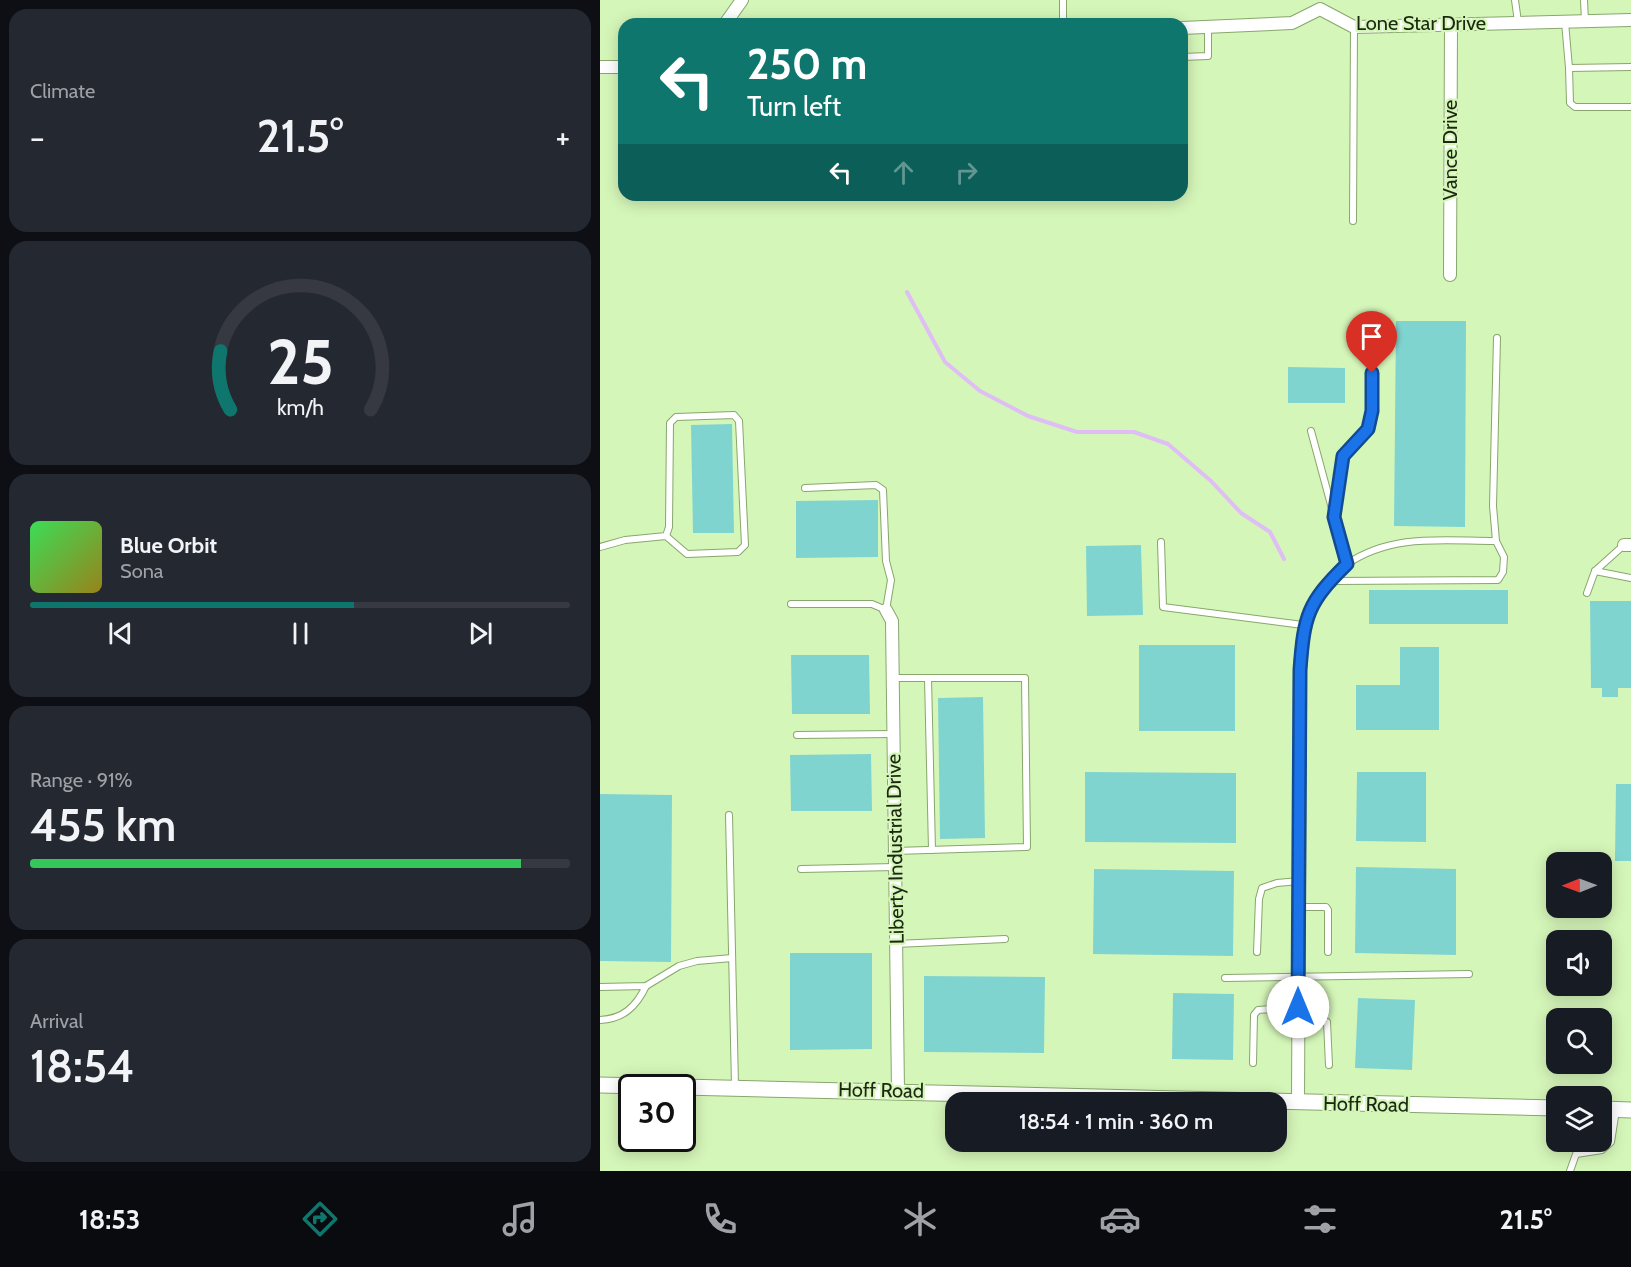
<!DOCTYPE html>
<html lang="en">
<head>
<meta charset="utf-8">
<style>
  body { margin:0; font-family:Cabin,sans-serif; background:#242831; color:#f1f3f6; height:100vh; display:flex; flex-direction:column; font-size:22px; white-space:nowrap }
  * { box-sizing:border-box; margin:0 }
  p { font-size:20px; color:#9ea1a6 }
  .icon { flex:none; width:33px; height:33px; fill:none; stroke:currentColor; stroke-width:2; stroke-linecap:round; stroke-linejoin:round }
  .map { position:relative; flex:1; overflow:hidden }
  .panel { display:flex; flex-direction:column; gap:9px; padding:9px; background:#0d0f14; width:600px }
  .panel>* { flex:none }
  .top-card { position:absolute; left:18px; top:18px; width:570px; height:183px; border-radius:18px; box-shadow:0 3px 15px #0003; background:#0f766e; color:#fff; overflow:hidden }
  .needle { width:39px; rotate:269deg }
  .tools { position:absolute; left:946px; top:852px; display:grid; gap:12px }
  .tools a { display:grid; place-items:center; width:66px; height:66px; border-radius:12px; background:#171b24; box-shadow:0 3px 15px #0003; font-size:30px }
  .speed { position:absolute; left:18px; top:1074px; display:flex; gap:12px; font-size:30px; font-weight:700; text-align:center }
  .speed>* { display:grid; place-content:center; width:78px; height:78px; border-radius:50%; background:#171b24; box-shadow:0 3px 15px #0003; line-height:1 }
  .speed .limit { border:3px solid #111; border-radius:9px; background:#fff; color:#111 }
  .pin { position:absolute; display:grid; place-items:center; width:51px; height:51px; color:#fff; margin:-62px -26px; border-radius:50% 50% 50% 0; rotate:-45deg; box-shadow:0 0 6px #0007 }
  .pin .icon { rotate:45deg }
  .me { position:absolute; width:66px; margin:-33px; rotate:0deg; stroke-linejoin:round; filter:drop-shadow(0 0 4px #0008) }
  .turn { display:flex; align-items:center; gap:21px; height:126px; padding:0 30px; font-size:27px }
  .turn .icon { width:78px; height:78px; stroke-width:2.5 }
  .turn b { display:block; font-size:42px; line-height:51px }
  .lanes { display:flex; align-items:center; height:57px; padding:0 30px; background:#0003; justify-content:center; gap:30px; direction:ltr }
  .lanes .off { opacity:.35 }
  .big { font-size:45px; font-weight:600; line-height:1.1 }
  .panel .card { flex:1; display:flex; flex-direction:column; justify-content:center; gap:9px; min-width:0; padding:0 21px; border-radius:18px; background:#242831 }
  .panel .dial { align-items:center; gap:0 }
  .dial svg { height:156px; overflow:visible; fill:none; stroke:#363941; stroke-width:7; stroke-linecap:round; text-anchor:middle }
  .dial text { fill:#f1f3f6; stroke:none }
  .song { display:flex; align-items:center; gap:18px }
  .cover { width:72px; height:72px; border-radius:9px; background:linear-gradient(135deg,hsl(130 70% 55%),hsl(50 70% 35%)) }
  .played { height:6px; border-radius:3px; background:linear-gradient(90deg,#0f766e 60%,#363941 60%) }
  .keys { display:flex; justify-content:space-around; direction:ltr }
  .heat { display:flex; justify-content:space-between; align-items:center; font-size:33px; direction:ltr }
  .charge { height:9px; border-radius:4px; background:linear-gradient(90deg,#34c759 91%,#363941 0) }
  .trip { position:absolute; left:345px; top:1092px; width:342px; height:60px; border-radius:18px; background:#171b24; box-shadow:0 3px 15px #0003; font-weight:600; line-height:60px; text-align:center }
  .dock { display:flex; height:96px; justify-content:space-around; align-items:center; background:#090b0e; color:#9ea1a6 }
  .dock .icon { width:42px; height:42px }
  .dock .selected { color:#0f766e }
  .dock b { font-size:27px; color:#f1f3f6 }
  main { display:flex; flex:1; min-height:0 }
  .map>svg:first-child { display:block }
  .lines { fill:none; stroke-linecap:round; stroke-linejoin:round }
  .stream { stroke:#debef4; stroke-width:4 }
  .building { fill:#80d4cf }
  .service-casing { stroke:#88a66d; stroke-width:8 }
  .minor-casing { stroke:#88a66d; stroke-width:14 }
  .tertiary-casing { stroke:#88a66d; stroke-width:17 }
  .service { stroke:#fff; stroke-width:6 }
  .minor { stroke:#fff; stroke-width:12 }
  .tertiary { stroke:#fff; stroke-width:15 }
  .route-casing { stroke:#114b97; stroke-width:15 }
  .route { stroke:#1a73e8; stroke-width:10 }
  .labels { text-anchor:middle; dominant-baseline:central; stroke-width:4.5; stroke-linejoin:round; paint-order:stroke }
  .street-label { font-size:20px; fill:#1b2710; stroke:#d5f6b9 }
</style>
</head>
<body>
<main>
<section class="panel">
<div class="card"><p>Climate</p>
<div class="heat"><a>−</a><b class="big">21.5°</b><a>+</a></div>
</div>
<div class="card dial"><svg viewBox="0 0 100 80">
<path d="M14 69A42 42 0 1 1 86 69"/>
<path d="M14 69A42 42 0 0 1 9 39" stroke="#0f766e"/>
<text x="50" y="56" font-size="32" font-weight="700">25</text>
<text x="50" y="72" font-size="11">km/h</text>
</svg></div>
<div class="card">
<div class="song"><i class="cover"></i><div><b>Blue Orbit</b><p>Sona</p></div></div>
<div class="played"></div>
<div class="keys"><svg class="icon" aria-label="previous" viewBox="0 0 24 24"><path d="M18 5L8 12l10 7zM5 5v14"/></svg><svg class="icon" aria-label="pause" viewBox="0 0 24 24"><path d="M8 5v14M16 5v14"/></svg><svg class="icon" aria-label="next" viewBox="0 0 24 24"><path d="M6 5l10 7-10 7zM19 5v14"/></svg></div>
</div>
<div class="card"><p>Range · 91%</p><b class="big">455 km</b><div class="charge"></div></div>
<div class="card"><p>Arrival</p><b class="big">18:54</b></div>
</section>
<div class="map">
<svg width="1031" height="1171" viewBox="0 0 1031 1171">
  <rect width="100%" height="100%" fill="#d5f6b9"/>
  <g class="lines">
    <polyline class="stream" points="307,292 345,362 380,391 428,416 477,432 534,432 568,444 611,481 641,513 670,532 684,559"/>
  </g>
  <g class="building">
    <polygon points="796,321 866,321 865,527 794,526"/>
    <polygon points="688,367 745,368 745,403 688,403"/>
    <polygon points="132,424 134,533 93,533 91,425"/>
    <polygon points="278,500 278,557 196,558 196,501"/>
    <polygon points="541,545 543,615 487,616 486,546"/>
    <rect x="769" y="590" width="139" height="34"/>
    <polygon points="990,601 1031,601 1031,688 1018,688 1018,697 1002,697 1002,688 991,688"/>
    <rect x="539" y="645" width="96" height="86"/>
    <polygon points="800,647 839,647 839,730 756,730 756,685 800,685"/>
    <polygon points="191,655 269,655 270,714 192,714"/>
    <polygon points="383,697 385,838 340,839 338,698"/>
    <polygon points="271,754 272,811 191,811 190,755"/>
    <polygon points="485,772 636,773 636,843 485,842"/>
    <polygon points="757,772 826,772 826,842 756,841"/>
    <polygon points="1016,784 1031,784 1031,861 1015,861"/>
    <polygon points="0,794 72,795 71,962 0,961"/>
    <polygon points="756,867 856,869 856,955 755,953"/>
    <polygon points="494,869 634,871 633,956 493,954"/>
    <polygon points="190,953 272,953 272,1049 190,1050"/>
    <polygon points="324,976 445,977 444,1053 324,1052"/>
    <polygon points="573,993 634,994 633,1060 572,1059"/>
    <polygon points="758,998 815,1000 812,1070 755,1068"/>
  </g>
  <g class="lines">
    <defs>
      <g id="service">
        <polyline points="915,0 918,22"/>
        <polyline points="984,0 985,21"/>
        <polyline points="965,22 969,68 1031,67"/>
        <polyline points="463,24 463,0"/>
        <polyline points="582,57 608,56 608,27"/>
        <polyline points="969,68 970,103 975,107 1031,107"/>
        <polyline points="753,221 754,27"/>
        <path d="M711 431 747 564C793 533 843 541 896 541"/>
        <polyline points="735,514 743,456 768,429 772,411 773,333"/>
        <polyline points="561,542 563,607 703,625"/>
        <polyline points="0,547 25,540 66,536 87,554 138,552 145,545 139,421 134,415 76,417 70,423 69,527 66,536"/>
        <polyline points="995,571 1031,578"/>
        <polyline points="733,581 898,580 903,572 904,557 896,541 893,506 897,338"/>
        <polyline points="987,593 995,571 1024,545"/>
        <polyline points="191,604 272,604 286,610 291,580 286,561 283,490 276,485 205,488"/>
        <polyline points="293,678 425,678 427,847 295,851"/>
        <polyline points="328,678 332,850"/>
        <polyline points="197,735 293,734"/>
        <polyline points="129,815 135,1086"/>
        <polyline points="201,869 295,867"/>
        <polyline points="699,907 726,907 728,910 728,952"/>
        <polyline points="296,944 405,939"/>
        <polyline points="657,952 659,899 662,888 677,883 699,881"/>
        <polyline points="625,978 869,974"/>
        <polyline points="0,987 46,986 79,966 97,961 132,958"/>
        <path d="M0 1020C23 1019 36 1007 46 986"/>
        <polyline points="699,1020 727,1022 729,1065"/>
        <polyline points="653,1063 654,1015 658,1010 698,1007"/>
        <polyline points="970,1171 976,1154 1002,1150 1011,1142 1016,1110"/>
      </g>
      <g id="minor">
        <polyline points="125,24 142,0"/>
        <polyline points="582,28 692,23 720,9 754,27 1031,20"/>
        <polyline points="0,67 24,67"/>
        <polyline points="850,275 851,25"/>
        <polyline points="1024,545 1031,545"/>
        <polyline points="286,610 292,621 298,1091"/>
        <path d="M698 1103 700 670C704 616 707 603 747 564"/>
      </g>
      <g id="tertiary">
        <polyline points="0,1085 957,1108"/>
        <polyline points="1002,1109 1031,1110"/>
      </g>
    </defs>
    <use href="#service" class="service-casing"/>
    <use href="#minor" class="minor-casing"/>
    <use href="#tertiary" class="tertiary-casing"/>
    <use href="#service" class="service"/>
    <use href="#minor" class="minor"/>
    <use href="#tertiary" class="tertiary"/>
  </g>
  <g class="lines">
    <defs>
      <path id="route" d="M698 1007 700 670C704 616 707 603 747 564L734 517 743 456 768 429 772 411V373"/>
    </defs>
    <use href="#route" class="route-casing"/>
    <use href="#route" class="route"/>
  </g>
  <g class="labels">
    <g class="street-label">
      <text x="821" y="23">Lone Star Drive</text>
      <text transform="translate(850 150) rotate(-90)">Vance Drive</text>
      <text transform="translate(295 849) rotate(-91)">Liberty Industrial Drive</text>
      <text transform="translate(281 1090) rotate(1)">Hoff Road</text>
      <text transform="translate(766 1104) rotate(1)">Hoff Road</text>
    </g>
  </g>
</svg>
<div class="tools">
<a><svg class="needle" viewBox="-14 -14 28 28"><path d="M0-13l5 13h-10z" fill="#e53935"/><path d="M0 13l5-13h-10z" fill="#9ea1a6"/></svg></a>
<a><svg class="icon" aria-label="sound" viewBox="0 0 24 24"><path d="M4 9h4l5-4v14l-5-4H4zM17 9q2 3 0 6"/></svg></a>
<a><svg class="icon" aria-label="search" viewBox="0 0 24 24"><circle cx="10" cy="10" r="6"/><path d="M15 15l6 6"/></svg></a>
<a><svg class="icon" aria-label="layers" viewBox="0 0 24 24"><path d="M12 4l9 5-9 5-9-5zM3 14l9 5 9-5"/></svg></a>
</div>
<div class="speed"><div class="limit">30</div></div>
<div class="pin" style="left:772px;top:373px;background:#d93025"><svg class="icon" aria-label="arrive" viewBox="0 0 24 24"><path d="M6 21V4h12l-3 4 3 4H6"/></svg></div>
<svg class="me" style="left:698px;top:1007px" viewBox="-20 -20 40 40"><circle r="19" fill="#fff"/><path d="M0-13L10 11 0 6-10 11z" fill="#1a73e8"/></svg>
<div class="trip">18:54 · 1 min · 360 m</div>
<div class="top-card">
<div class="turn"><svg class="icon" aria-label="left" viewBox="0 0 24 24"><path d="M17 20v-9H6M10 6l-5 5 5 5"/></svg><div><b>250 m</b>Turn left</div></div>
<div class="lanes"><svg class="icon" aria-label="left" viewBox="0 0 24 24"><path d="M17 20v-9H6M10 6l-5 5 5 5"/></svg><svg class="icon off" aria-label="ahead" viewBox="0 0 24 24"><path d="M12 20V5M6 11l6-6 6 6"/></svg><svg class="icon off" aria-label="right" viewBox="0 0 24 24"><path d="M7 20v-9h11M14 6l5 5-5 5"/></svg></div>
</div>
</div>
</main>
<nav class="dock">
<b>18:53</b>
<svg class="icon selected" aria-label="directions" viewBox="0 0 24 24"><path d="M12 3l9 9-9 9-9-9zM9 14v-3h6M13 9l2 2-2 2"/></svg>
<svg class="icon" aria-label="music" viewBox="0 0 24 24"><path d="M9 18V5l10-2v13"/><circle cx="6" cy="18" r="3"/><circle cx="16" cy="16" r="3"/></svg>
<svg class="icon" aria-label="phone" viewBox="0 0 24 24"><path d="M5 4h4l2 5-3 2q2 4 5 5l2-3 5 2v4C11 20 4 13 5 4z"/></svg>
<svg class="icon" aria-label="climate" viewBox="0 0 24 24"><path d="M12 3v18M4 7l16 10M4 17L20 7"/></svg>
<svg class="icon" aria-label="car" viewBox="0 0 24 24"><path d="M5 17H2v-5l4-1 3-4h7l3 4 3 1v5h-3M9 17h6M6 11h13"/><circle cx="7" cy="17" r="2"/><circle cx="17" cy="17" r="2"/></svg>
<svg class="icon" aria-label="filters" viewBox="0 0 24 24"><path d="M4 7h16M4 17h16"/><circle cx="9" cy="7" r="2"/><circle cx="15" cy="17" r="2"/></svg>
<b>21.5°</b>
</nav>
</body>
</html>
